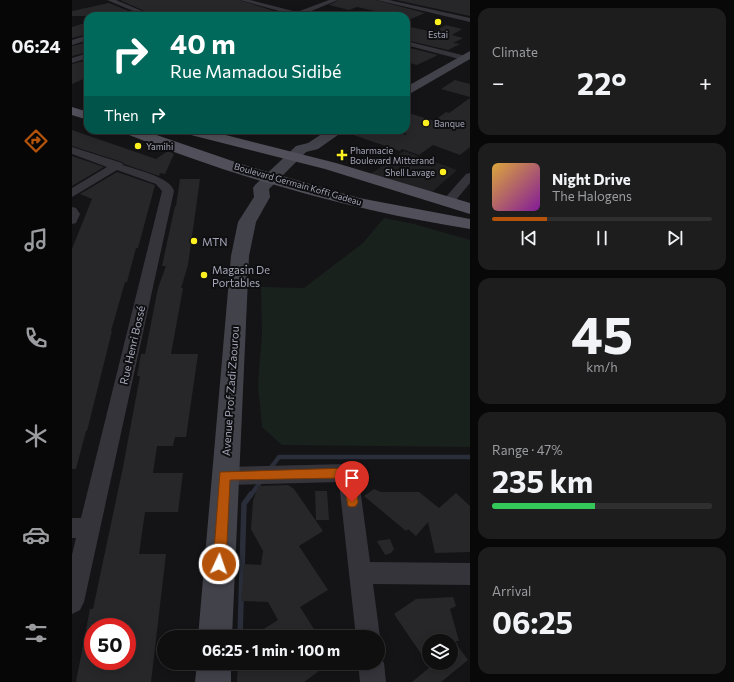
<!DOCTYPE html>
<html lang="en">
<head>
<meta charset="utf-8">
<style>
  body { margin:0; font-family:Commissioner,sans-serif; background:#1d1d1e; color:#f1f3f6; height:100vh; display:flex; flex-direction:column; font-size:15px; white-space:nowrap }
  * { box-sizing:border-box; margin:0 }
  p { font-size:13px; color:#9b9c9f }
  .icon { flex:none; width:22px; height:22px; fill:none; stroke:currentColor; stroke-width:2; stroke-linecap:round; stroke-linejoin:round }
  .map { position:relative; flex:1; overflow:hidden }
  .panel { display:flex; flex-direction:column; gap:8px; padding:8px; background:#080809; width:264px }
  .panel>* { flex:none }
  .top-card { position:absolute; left:12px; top:12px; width:326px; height:122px; border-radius:12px; box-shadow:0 2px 10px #0003,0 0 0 1px #2f2f30; background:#00695c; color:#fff; overflow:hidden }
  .fabs { position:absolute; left:350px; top:634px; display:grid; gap:8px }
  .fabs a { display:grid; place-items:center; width:36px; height:36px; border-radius:50%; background:#0f0f10; box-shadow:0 2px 10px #0003,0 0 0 1px #2f2f30; font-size:20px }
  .speed { position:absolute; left:12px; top:618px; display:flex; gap:8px; font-size:20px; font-weight:700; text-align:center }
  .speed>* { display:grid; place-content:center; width:52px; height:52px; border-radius:50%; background:#0f0f10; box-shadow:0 2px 10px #0003,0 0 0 1px #2f2f30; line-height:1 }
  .speed .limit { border:6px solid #d22; background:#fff; color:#111 }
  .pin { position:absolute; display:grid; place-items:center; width:34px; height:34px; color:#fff; margin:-41px -17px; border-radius:50% 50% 50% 0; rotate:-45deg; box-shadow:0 0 4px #0007 }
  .pin .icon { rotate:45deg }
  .me { position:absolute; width:44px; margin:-22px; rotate:3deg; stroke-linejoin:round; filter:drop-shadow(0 0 3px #0008) }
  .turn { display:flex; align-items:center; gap:14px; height:84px; padding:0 20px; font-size:18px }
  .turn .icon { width:52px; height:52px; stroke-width:2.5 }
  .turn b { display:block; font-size:28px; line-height:34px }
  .then { display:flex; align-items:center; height:38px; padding:0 20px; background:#0003; gap:8px; font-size:15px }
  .big { font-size:30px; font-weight:700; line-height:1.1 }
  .panel .widget { flex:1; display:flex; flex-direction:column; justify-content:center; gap:6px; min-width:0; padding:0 14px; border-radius:12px; background:#1d1d1e }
  .panel .dial { align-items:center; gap:0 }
  .dial b { font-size:52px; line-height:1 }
  .song { display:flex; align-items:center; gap:12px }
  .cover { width:48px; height:48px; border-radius:6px; background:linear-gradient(135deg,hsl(40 70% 55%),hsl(290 70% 35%)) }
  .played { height:4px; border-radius:2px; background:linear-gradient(90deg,#b45309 25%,#2f2f30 25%) }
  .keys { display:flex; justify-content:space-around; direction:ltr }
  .heat { display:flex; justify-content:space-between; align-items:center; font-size:22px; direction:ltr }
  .charge { height:6px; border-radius:3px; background:linear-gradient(90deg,#34c759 47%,#2f2f30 0) }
  .trip { position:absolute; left:85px; top:630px; width:228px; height:40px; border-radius:20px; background:#0f0f10; box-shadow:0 2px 10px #0003,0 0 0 1px #2f2f30; font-weight:700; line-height:40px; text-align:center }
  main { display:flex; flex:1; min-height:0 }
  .tabs { display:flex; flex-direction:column; width:72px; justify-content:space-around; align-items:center; background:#060606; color:#9b9c9f }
  .tabs .icon { width:28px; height:28px }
  .tabs .selected { color:#b45309 }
  .tabs b { font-size:18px; color:#f1f3f6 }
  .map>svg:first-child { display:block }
  .built { fill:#202023 }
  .green { fill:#19211d }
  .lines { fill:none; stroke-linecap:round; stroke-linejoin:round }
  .stream-far1 { stroke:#292e3a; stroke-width:4.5 }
  .stream { stroke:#292e3a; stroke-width:5.5 }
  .building { fill:#27272a; fill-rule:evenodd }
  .street { fill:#35343b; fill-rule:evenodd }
  .secondary { fill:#42424b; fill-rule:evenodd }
  .primary { fill:#51505a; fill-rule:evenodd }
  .route { fill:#b45309; stroke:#753606 }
  .poi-dot { fill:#fff022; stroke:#0f0f11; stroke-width:1.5 }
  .labels { text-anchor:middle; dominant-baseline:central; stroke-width:4; stroke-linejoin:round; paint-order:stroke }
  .far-poi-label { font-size:9px; fill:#a4a5b7; stroke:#0f0f11; text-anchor:start }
  .far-street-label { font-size:9px; fill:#a4a5b7; stroke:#0f0f11 }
  .poi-label { font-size:11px; fill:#a4a5b7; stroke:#0f0f11; text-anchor:start }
  .street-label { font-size:11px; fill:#a4a5b7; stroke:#0f0f11 }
</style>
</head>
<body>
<main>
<nav class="tabs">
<b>06:24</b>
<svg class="icon selected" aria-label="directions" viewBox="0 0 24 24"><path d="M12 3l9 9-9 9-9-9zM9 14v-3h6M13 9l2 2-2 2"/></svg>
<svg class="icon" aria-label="music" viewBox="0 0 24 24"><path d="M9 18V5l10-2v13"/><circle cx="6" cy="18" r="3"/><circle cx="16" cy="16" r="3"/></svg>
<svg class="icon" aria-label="phone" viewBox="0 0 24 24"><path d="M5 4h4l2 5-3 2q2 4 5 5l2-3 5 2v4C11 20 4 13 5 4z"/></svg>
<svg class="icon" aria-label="climate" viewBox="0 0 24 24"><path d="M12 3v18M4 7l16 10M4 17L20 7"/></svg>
<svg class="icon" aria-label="car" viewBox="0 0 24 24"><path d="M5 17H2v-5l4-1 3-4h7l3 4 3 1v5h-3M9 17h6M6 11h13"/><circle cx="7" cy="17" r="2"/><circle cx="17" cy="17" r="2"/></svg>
<svg class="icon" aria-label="filters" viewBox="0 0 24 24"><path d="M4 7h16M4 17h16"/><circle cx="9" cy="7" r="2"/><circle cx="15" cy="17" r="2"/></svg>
</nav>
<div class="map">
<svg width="398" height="682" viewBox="0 0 398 682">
  <rect width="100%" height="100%" fill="#141416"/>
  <polygon class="built" points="332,151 385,170 359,193 297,175"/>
  <polygon class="green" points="312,218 342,224 398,240 398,447 210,445 190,427 186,384 190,333 189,287 232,288 291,243"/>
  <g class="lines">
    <g class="stream-far1">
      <polyline points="198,469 207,457 398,457"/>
      <polyline points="179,495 189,481"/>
    </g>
    <polyline class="stream" points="168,637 172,504 179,494"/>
  </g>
  <g class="building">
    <polygon points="48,0 167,0 205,12 204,16 83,16"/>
    <polygon points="267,0 304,0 353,13 334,21 334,16 325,16 285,7 277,10 257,5"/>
    <polygon points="324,0 398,0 398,16"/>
    <polygon points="37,3 69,16 0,16 0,11"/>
    <polygon points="16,22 16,34 0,38 0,27"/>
    <polygon points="374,25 390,29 380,35 391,38 381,43 388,44 376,50 334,40 334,26 361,32"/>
    <polygon points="16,42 16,52 0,56 0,46"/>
    <polygon points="334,47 366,55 345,65 334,62"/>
    <polygon points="16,60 16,77 0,84 0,64"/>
    <polygon points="383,80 398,84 398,97 369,89"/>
    <polygon points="398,98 398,147 388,155 361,145 347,155 330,149 328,151 273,132 274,130 318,130 334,135 334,117 340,114 362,121 374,112 377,113"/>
    <polygon points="0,130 84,159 96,151 102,154 93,174 88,173 87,176 52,164 50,162 0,146"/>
    <polygon points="0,156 32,167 0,186"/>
    <polygon points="45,172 83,185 66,248 64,248 55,282 53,282 39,331 40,331 15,431 14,431 4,469 0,469 0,249 20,199 8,194"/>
    <path d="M108 179H128L116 265 109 288H111L99 354H126L114 437H103L101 446H85L81 473H111L106 512H73L67 554H94L79 682H4L18 609H21L51 467 68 376H65L69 354H73L86 288 94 266H90L103 206H104ZM21 627H55V661H21Z"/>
    <polygon points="216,485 222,489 251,531 227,546 256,590 228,607 247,637 179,637 206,620 196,602 169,601 172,564 189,565 191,551 179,529 181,501 186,486"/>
    <polygon points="302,489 309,492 347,492 367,508 384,493 398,506 398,552 363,553 356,522 344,536 336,529 334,531 292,496"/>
    <polygon points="243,491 255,491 257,520 244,520"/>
    <polygon points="318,539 322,549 319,553 313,555 305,541"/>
    <path d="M381 597 384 606 378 609 387 641H382L396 660 369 682H340L358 667 322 614 344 599ZM357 641H379V663H357Z"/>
    <polygon points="166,663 258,663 232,682 165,682"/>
  </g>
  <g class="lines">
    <g class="street">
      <polygon points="35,0 44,0 82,16 73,16"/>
      <polygon points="168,0 178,0 225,12 257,0 266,0 232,14 235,16 217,16 218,14"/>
      <polygon points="305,0 317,0 398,18 398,22"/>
      <polygon points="16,35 16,40 0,45 0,40"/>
      <polygon points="334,41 394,56 395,58 391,60 334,45"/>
      <polygon points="16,53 16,58 0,63 0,58"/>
      <path d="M0 147 50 163 51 165C65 170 98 177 102 191L12 602 8 610 0 614V555L4 538H0V518H9L90 191 84 184 45 170 0 197V188L35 167 0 154Z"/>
      <polygon points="398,173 398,183 380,205 372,205 370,202 372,199 394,174"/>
      <polygon points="0,207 4,208 8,214 4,223 0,224"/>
      <polygon points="276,464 283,467 286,473 298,562 398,563 398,585 301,584 308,637 306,642 306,637 284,637 267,482 152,485 145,482 142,476 145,470 152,467"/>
      <polygon points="306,653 312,663 314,682 288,682 286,663 306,663"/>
    </g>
    <g class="secondary">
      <polygon points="398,51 398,59 334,96 334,87"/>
      <polygon points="256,130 273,130 246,149 234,152 197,189 198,197 184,222 177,256 160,637 126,637 159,256 166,222 182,197 181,188 183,185 224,146 236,143"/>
      <polygon points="125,663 159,663 159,682 123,682"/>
    </g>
    <g class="primary">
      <polygon points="0,107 16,112 16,120 0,115"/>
      <path d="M50 130H70L175 166 287 198 398 219V229C365 223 332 218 299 210 215 191 132 165 52 133Z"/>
      <polygon points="109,130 134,130 264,163 398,203 398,214 253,169 111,133"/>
    </g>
  </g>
  <polygon class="route" points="276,468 280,470 282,473 286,502 284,506 280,507 276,506 271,478 158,480 154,564 152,568 147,570 143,568 141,564 148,472"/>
  <g class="poi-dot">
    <circle cx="366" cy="22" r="4"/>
    <circle cx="354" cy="123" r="4"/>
    <circle cx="66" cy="146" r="4"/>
    <path d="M268 149h4v4h4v4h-4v4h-4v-4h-4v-4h4z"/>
    <circle cx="371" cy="172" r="4"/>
    <circle cx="122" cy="241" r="4"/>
    <circle cx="132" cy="275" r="4"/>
  </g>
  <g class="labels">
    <g class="far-poi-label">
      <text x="366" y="34" text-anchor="middle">Estai</text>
      <text x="362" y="123">Banque</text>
      <text x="74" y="146">Yamihi</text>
      <text x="278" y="150">Pharmacie<tspan x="278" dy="10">Boulevard Mitterand</tspan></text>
      <text x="363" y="172" text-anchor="end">Shell Lavage</text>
    </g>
    <g class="far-street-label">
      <text transform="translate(226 184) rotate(16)">Boulevard Germain Koffi Gadeau</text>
    </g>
    <g class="poi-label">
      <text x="130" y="241">MTN</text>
      <text x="140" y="269">Magasin De<tspan x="140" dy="13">Portables</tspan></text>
    </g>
    <g class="street-label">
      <text transform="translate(60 345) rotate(-77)">Rue Henri Bossé</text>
      <text transform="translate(158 391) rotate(-86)">Avenue Prof Zadi Zaourou</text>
    </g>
  </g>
</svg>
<div class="fabs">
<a><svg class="icon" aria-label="layers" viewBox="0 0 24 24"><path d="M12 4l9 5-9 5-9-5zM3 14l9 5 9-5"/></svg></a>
</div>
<div class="speed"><div class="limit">50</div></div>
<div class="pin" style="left:280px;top:502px;background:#d93025"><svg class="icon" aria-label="arrive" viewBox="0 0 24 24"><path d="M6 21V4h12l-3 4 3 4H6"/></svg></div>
<svg class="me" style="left:147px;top:564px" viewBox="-20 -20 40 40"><circle r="17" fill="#b45309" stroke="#fff" stroke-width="3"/><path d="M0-11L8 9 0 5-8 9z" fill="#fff"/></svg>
<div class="trip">06:25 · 1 min · 100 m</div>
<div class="top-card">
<div class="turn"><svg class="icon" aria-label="right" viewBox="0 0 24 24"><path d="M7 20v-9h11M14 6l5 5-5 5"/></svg><div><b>40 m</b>Rue Mamadou Sidibé</div></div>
<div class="then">Then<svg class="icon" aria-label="right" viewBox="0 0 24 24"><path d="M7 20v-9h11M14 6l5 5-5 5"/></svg></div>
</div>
</div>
<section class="panel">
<div class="widget"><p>Climate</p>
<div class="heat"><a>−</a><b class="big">22°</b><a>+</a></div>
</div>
<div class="widget">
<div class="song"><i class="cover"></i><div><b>Night Drive</b><p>The Halogens</p></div></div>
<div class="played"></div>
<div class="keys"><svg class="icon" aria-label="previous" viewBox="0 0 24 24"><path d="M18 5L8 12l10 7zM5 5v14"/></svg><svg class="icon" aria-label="pause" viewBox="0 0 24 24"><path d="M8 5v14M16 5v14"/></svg><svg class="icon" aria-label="next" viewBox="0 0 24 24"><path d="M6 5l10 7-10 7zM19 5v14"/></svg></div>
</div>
<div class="widget dial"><b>45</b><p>km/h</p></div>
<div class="widget"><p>Range · 47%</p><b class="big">235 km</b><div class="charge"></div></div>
<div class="widget"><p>Arrival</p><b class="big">06:25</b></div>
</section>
</main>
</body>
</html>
